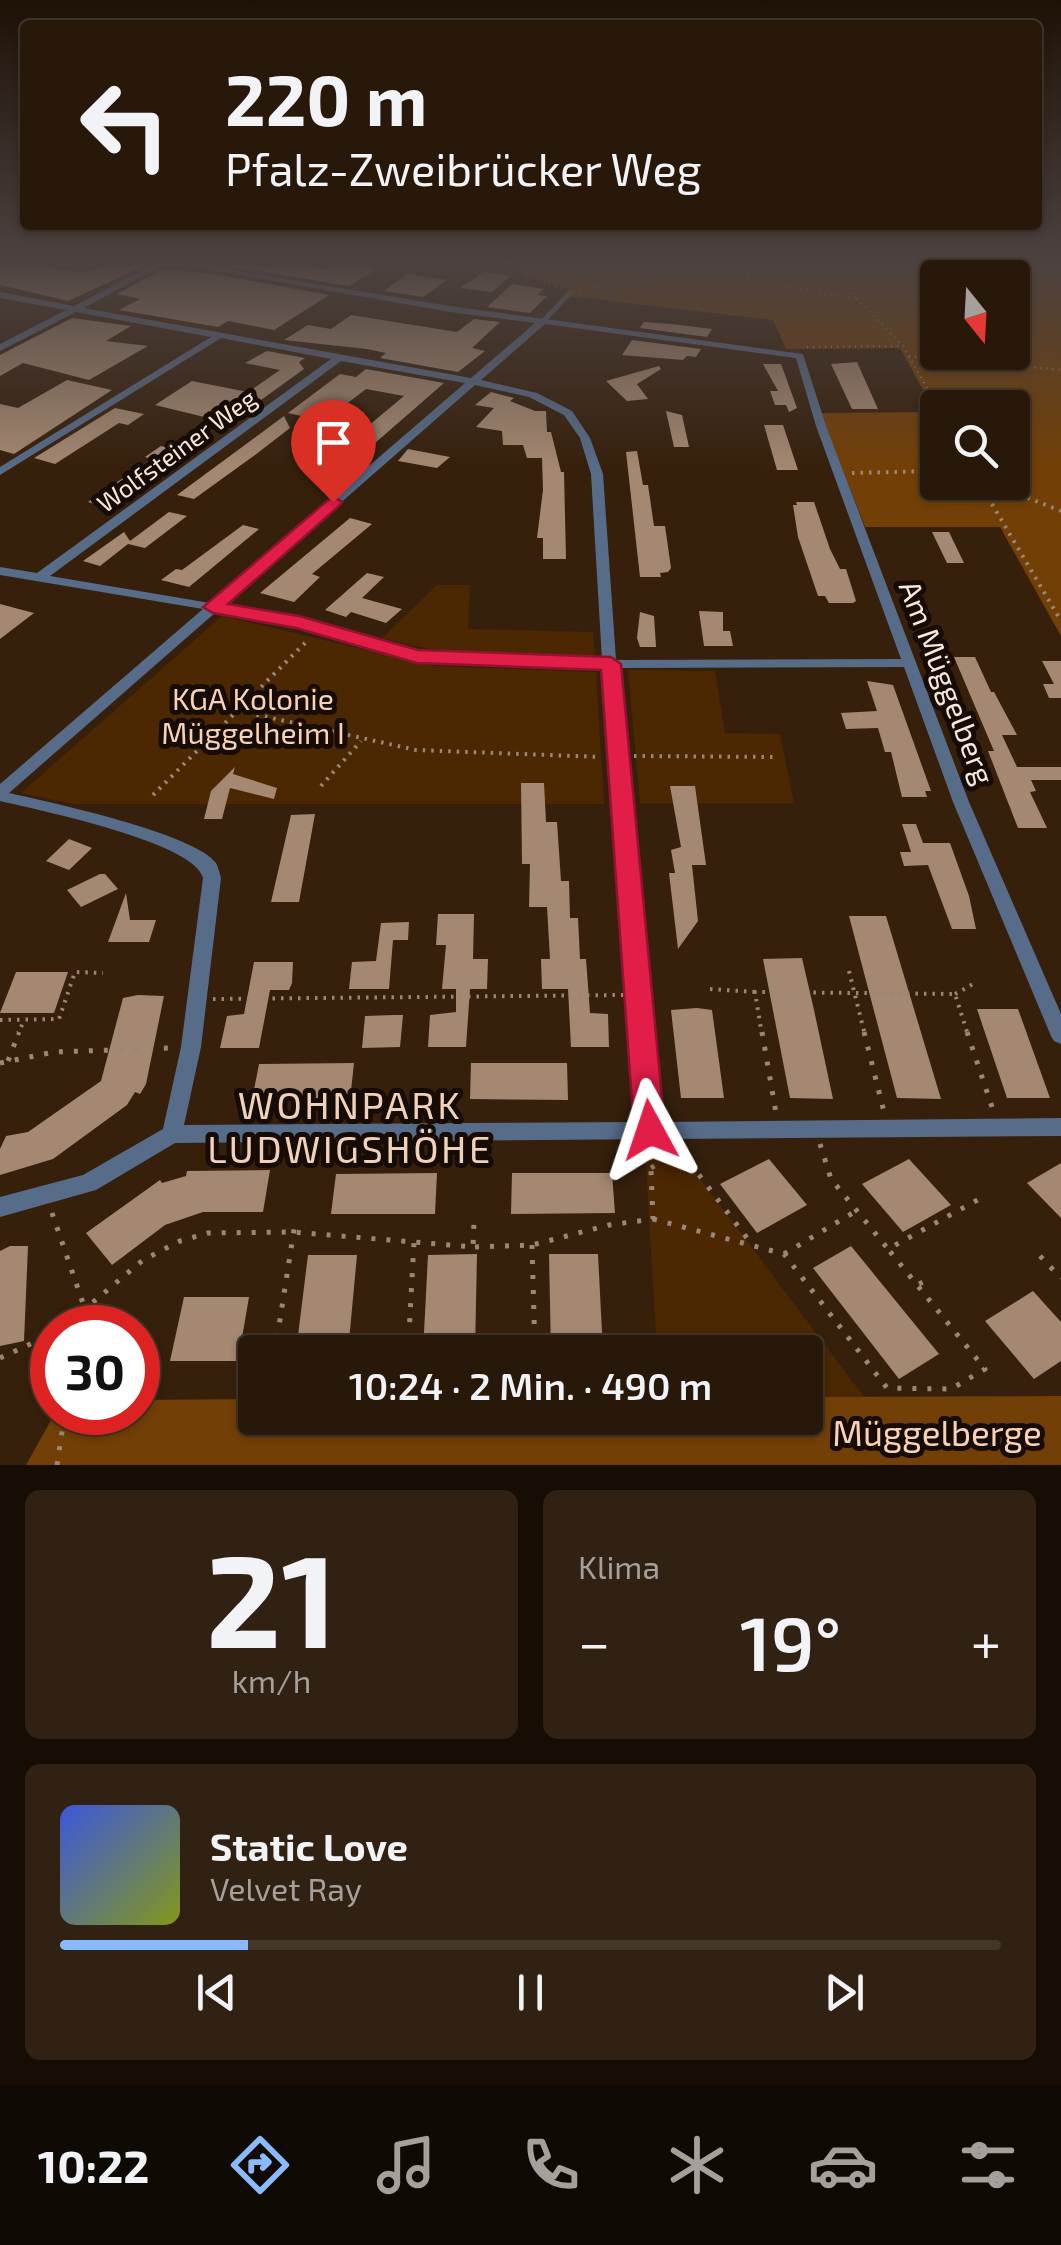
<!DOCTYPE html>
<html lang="de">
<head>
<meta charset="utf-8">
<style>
  body { margin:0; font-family:"Exo 2",sans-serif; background:#302112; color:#f1f3f6; height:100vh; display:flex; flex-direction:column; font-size:38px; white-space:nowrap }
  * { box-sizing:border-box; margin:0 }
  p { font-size:32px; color:#a5a09c }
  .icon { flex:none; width:55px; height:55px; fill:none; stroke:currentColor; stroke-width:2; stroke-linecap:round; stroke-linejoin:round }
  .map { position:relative; height:1465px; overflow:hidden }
  .details { display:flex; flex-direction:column; gap:25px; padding:25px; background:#160d05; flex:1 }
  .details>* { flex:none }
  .hud { position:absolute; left:20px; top:20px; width:1022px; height:210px; border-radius:10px; box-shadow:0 2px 8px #0004,0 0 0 2px #44372a; background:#281809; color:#f1f3f6; overflow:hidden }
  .needle { width:65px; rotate:162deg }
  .buttons { position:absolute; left:920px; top:260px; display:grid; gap:20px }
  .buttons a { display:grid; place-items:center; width:110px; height:110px; border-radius:10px; background:#281809; box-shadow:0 2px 8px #0004,0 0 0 2px #44372a; font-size:50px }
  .speed { position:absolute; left:30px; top:1305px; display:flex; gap:20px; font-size:50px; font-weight:700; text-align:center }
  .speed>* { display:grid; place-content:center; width:130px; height:130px; border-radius:50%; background:#281809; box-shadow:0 2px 8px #0004,0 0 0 2px #44372a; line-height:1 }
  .speed .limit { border:15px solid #d22; background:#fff; color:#111 }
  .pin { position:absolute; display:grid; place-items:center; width:85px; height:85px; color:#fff; margin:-102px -42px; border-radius:50% 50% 50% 0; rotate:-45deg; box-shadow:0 0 10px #0007 }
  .pin .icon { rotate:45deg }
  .me { position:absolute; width:110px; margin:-55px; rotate:355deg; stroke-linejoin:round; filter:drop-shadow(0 0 8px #0008) }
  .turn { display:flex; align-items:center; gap:35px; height:210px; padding:0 40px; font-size:45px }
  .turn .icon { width:130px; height:130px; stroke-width:2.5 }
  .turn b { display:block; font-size:70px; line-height:85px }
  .big { font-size:75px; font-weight:600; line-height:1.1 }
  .details .widget { flex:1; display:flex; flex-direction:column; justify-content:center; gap:15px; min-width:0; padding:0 35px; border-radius:15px; background:#302112 }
  .details .dial { align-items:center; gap:0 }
  .dial b { font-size:130px; line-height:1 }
  .song { display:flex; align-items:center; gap:30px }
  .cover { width:120px; height:120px; border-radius:15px; background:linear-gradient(135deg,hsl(230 70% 55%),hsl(70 70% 35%)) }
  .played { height:10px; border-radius:5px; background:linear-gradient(90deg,#8bbafc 20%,#44372a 20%) }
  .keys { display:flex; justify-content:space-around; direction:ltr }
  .heat { display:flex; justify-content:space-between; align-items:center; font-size:55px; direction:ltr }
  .details .tiles { flex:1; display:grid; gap:25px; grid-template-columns:1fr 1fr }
  .widget:last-child { grid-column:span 2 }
  .trip { position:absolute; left:238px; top:1335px; width:585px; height:100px; border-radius:10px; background:#281809; box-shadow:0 2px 8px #0004,0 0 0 2px #44372a; font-weight:600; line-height:100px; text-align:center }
  .dock { display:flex; height:160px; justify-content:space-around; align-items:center; background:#100a04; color:#a5a09c }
  .dock .icon { width:70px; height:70px }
  .dock .active { color:#8bbafc }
  .dock b { font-size:45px; color:#f1f3f6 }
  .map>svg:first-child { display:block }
  .green { fill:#4b2702 }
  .forest { fill:#723f06; fill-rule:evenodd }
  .building { fill:#a48871 }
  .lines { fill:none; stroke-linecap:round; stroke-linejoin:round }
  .path-far2 { stroke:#9a8777; stroke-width:2.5; stroke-dasharray:1 5; stroke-linecap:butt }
  .path-far1 { stroke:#9a8777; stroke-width:4; stroke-dasharray:2.5 6; stroke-linecap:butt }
  .path { stroke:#9a8777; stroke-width:5; stroke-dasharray:4 11; stroke-linecap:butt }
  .service { stroke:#576c89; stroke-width:5 }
  .minor { fill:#576c89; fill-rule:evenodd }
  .route { fill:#e11d48; stroke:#92132f; stroke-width:2.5 }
  .labels { text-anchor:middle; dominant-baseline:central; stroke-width:10; stroke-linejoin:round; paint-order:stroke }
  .far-street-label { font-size:25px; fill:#f8e8dc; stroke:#160c05 }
  .street-label { font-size:30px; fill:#f8e8dc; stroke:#160c05 }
  .park-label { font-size:30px; fill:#f8d2b3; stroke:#160c05 }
  .near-park-label { font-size:35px; fill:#f8d2b3; stroke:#160c05 }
  .near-neighbourhood-label { font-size:38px; letter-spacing:2.5px; fill:#f0d2ba; stroke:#160c05 }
</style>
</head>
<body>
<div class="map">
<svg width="1061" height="1465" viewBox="0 0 1061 1465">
  <rect width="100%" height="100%" fill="#36200c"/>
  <g class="green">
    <path d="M437 585H470L468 629 593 632 595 656C524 655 451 659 382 638Z"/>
    <polygon points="222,616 434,666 596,672 604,804 74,804 21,793"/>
    <polygon points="628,670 715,671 725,733 780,734 794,803 640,803"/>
    <polygon points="645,1148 677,1148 864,1397 805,1397 805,1352 657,1352"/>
  </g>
  <g class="forest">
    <path d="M517 264H1061V636L1000 527H865L820 413 935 412 900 348 786 349 773 320 560 295 570 290 527 276ZM938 278H1012V352H938ZM938 408H1012V482H938Z"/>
    <polygon points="1061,1396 1061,1465 26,1465 55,1413 138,1412 138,1400 255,1399 255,1418 805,1418 805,1397"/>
  </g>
  <g class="building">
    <polygon points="0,264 32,264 82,273 112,264 144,266 68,301 0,285"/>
    <polygon points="244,264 267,268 291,264 322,269 347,264 377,269 349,286 234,267"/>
    <polygon points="163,269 219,275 329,295 274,330 228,321 218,327 119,310 140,299 117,294"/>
    <polygon points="484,272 510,276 492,292 460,288"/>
    <polygon points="407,274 447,280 423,297 384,291"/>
    <polygon points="512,284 544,289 537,295 547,296 530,313 487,307"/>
    <polygon points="351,315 457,332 474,319 500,322 472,348 485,351 458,372 380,358 386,353 367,349 284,340 308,325 331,329"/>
    <polygon points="72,318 131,326 106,341 148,346 89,380 23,363 0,376 0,355"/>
    <polygon points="644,322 671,324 712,329 707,337 640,328"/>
    <polygon points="632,340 701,349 696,357 687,356 683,360 622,355"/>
    <polygon points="267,351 305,358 299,362 304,369 229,423 155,405 192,381 248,392 280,370 245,363"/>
    <polygon points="857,362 869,389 878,409 852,409 831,364"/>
    <polygon points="763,364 781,364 797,408 789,412 786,405 775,405 770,391 778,391"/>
    <polygon points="659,366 661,369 637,384 648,399 627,401 606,381"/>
    <polygon points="366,369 444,383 336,477 313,472 404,396 366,389 324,421 288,413 340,374 356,377"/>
    <polygon points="67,380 112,390 14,454 0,450 0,404 18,408"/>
    <polygon points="491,392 514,398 510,401 535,411 546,411 547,432 551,432 561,472 564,472 566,559 543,559 543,538 537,538 543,490 542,458 527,458 523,445 503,445 502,431 476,427 494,408 475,405"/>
    <polygon points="115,408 144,414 128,425 119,423 55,464 34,458"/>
    <polygon points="666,411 682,415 689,447 674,447"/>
    <polygon points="284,416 290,428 255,455 194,499 177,495"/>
    <polygon points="764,425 783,425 798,470 777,470"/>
    <polygon points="161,446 187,452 106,507 88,502 151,459 145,457"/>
    <polygon points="408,449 450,457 437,468 398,461"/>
    <polygon points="637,451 643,485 648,485 654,526 665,526 671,568 668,572 660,573 661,577 640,577 626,452"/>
    <polygon points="796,502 814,502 830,549 840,569 846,569 856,601 853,603 829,603 825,596 818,596 798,537 793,505 797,505"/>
    <polygon points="169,512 187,516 145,548 128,544 100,566 83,561 124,532 130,541"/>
    <polygon points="350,518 372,524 312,574 320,577 294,602 260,593"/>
    <polygon points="243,525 259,529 189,587 161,580 176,569 182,570"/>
    <polygon points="932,532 949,532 964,563 947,563"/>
    <polygon points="367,573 384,577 362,598 402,609 386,623 351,612 346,617 325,610"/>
    <polygon points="0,604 34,613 0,639"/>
    <polygon points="699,611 723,612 723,631 730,631 733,646 704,646"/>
    <polygon points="640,612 654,616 656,647 640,647 637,638"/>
    <polygon points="954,657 975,657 991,692 994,692 1017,735 1002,735 1017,767 1061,767 1061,780 1031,780 1036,791 1030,792 1047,828 1018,828 988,751 994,751"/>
    <polygon points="1042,661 1061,661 1061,698 1049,698 1043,684 1054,684"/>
    <polygon points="867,681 893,685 931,791 925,791 927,797 902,797 891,752 885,752 878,728 846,729 841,713 877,711"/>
    <polygon points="235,767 233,774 277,788 274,799 230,788 222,819 204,819 211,791"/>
    <polygon points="521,783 544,783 546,822 557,822 561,881 569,881 570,918 578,918 580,959 586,959 590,1013 608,1014 609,1047 571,1047 568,989 542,989 541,959 550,959 547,907 529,907 530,864 522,864"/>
    <polygon points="670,786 695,786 706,865 692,865 698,921 678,949 669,873 675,873 671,850 681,847"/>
    <polygon points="315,814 299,902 271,902 291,815"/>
    <polygon points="902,824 916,824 923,843 950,843 969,896 976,929 952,929 928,865 904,866 900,852 911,852"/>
    <polygon points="69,839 92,848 69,870 46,861"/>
    <polygon points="100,874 105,874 118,889 81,907 67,890"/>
    <polygon points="126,893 130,920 156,920 149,942 108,942"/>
    <polygon points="438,914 474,914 473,959 488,959 487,989 470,989 466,1047 428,1047 430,1015 456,1012 456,989 442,989 446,945 436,945"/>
    <polygon points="849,916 886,916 941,1099 897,1098"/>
    <polygon points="409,922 408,940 393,940 389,989 349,989 352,962 376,961 381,923"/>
    <polygon points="802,958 814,1010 833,1099 790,1098 763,959"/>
    <polygon points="254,962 293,962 292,983 289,990 270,990 259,1048 220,1048 227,1016 244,1014"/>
    <polygon points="16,972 68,972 54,1013 0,1013"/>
    <polygon points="138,995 164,996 146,1084 140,1094 135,1092 127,1105 53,1159 0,1175 0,1149 6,1136 28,1132 101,1081 123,998"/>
    <polygon points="697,1008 712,1010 724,1098 681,1098 671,1010"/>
    <polygon points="977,1009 1018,1009 1050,1098 1007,1098"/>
    <polygon points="394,1015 403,1015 400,1047 362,1048 365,1016"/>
    <polygon points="354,1063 350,1100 252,1100 259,1064"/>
    <polygon points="471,1063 567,1063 568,1100 470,1099"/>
    <polygon points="769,1159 807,1205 757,1233 720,1184"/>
    <polygon points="909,1159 951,1205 903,1232 862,1184"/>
    <polygon points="1061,1163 1061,1218 1027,1183"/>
    <polygon points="270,1170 263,1212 203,1212 165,1225 112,1265 86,1233 160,1180 162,1183 186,1176 187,1171"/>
    <polygon points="437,1173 435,1214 331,1214 336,1174"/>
    <polygon points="512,1173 612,1173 615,1213 511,1214"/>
    <polygon points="10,1246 28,1246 24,1341 0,1346 0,1251"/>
    <polygon points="851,1246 939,1354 899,1379 813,1268"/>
    <polygon points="477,1254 475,1352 423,1352 428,1255"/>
    <polygon points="549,1254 598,1254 603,1352 551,1352"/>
    <polygon points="308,1255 357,1255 348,1352 296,1352"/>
    <polygon points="1033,1291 1061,1322 1061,1361 1034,1379 985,1321"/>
    <polygon points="184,1297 249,1297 238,1361 170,1361"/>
  </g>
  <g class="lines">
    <g class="path-far2">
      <polyline points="515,264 524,276 561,289"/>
      <polyline points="598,264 673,273"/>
      <polyline points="839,267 858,300 903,346 938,408"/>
      <polyline points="742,278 855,299"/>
      <polyline points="580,290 682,275 776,274 849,264"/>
      <polyline points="807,347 903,346"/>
      <polyline points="909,356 1061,370"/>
    </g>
    <g class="path-far1">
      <polyline points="852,473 938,471"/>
      <polyline points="979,482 1061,621"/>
      <polyline points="988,482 1061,511"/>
      <polyline points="922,648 928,671"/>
      <polyline points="240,711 416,750 601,757"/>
      <polyline points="634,756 778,757"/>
      <polyline points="321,786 361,741"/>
      <polyline points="153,795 307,641"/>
      <polyline points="849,971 865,1035"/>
      <polyline points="710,989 755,992"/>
      <polyline points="955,994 975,983"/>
      <polyline points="213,999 623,995"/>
      <polyline points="0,1020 59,1019 75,972 103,973"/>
      <polyline points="18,1035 24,1020"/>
      <polyline points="762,1035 755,992 955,994 968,1035"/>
    </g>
    <g class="path">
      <polyline points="762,1032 776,1113"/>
      <polyline points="864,1032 884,1112"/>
      <polyline points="967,1032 993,1110"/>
      <polyline points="8,1061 19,1032"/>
      <polyline points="0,1063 54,1052 171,1048"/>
      <polyline points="820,1144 831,1179 888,1249 983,1197"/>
      <polyline points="685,1149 687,1159 753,1246"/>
      <polyline points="651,1168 679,1150"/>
      <polyline points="52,1213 85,1309 60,1328"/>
      <polyline points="653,1219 784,1254 887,1388 951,1389 985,1369 888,1249"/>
      <polyline points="532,1245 535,1352"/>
      <polyline points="475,1247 532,1245 609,1225 653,1219 650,1146"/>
      <polyline points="784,1254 856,1211"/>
      <polyline points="1040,1256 1061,1278"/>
      <polyline points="919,1284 930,1279"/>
      <polyline points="80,1328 85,1309 143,1260 180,1241 208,1233 293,1232 473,1247 474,1221"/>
      <polyline points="275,1352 295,1223"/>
      <polyline points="408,1352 414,1242"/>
      <polyline points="0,1358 52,1334"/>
      <polyline points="57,1465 65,1412"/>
    </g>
    <polyline class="service" points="542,322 570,293"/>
    <path class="minor" d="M155 264H165L84 308 471 378 535 323 450 312 178 264H195L450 306 803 354 826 426 969 802 1061 1014V1044L1054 1041 1051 1036 953 802 904 667 617 668 659 1122 1061 1118V1136L175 1143 96 1190 0 1217V1197L83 1175 163 1129 181 1047 203 878C195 842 38 810 0 801V784L203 609 0 575V567L37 573 331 359 221 338 0 475V467L211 337 76 312 0 351V344L66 310 0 298V292L74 306ZM545 324 796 358 816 426 901 659 616 660 603 474 590 438 572 411 537 393 481 380ZM341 361 465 383 210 603 50 576ZM475 385 529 397 564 415 580 438 591 474 602 660 440 655 400 648 278 614 224 605ZM216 612 277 622 394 655 440 663 603 668 639 1122 184 1125 201 1047 221 878C220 875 218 866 216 863 194 833 49 802 9 793Z"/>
  </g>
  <linearGradient id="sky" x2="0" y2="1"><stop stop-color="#1e1207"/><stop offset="0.56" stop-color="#4c4240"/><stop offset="1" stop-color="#4c4240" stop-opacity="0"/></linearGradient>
  <rect width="1061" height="469" fill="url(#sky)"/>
  <polygon class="route" points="333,496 342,502 339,506 228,604 299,616 418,650 611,657 621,664 665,1130 661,1139 650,1143 639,1139 634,1130 601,670 417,663 296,628 213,613 203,607"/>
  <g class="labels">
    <g class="far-street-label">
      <text transform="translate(176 450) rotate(-36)">Wolfsteiner Weg</text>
    </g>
    <g class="street-label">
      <text transform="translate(948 682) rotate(69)">Am Müggelberg</text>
    </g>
    <g class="park-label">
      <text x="253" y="698">KGA Kolonie<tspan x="253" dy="34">Müggelheim I</tspan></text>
    </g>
    <g class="near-park-label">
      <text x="937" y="1432">Müggelberge</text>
    </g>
    <g class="near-neighbourhood-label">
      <text x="350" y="1104">WOHNPARK<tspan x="350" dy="44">LUDWIGSHÖHE</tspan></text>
    </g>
  </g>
</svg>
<div class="buttons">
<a><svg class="needle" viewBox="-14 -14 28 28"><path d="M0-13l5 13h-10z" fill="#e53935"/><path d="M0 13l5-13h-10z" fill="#a5a09c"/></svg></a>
<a><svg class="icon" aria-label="search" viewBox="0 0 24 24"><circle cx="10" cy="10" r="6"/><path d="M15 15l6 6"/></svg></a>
</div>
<div class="speed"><div class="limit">30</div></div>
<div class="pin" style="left:333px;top:502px;background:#d93025"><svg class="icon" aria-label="arrive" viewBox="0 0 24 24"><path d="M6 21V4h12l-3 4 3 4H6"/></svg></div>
<svg class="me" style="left:650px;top:1130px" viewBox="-20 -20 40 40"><path d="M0-17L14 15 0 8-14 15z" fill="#e11d48" stroke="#fff" stroke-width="4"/></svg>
<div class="trip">10:24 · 2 Min. · 490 m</div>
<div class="hud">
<div class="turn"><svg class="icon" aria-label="left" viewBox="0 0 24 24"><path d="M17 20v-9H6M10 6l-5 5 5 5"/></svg><div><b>220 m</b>Pfalz-Zweibrücker Weg</div></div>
</div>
</div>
<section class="details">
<div class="tiles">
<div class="widget dial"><b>21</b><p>km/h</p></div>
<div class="widget"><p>Klima</p>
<div class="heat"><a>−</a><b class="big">19°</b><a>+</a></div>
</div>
<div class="widget">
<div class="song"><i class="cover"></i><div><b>Static Love</b><p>Velvet Ray</p></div></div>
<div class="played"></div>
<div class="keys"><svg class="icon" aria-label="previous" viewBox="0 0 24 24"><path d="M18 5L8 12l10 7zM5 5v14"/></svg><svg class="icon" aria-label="pause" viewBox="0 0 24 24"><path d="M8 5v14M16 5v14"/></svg><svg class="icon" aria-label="next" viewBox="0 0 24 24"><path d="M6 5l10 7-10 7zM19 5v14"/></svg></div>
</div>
</div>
</section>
<nav class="dock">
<b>10:22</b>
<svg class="icon active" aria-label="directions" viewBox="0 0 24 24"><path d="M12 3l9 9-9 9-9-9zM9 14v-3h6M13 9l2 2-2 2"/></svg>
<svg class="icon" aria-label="music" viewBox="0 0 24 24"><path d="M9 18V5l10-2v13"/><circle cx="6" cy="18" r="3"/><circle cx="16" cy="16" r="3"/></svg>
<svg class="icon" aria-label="phone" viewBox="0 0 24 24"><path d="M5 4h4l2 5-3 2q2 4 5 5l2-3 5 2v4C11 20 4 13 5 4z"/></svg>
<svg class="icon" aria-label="climate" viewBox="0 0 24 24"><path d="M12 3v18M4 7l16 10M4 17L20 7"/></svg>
<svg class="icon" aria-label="car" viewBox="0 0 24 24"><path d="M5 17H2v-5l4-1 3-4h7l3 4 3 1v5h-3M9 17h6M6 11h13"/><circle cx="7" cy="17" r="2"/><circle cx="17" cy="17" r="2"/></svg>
<svg class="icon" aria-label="filters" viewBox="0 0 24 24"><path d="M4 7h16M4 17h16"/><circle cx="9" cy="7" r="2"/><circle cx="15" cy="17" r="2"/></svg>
</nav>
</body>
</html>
